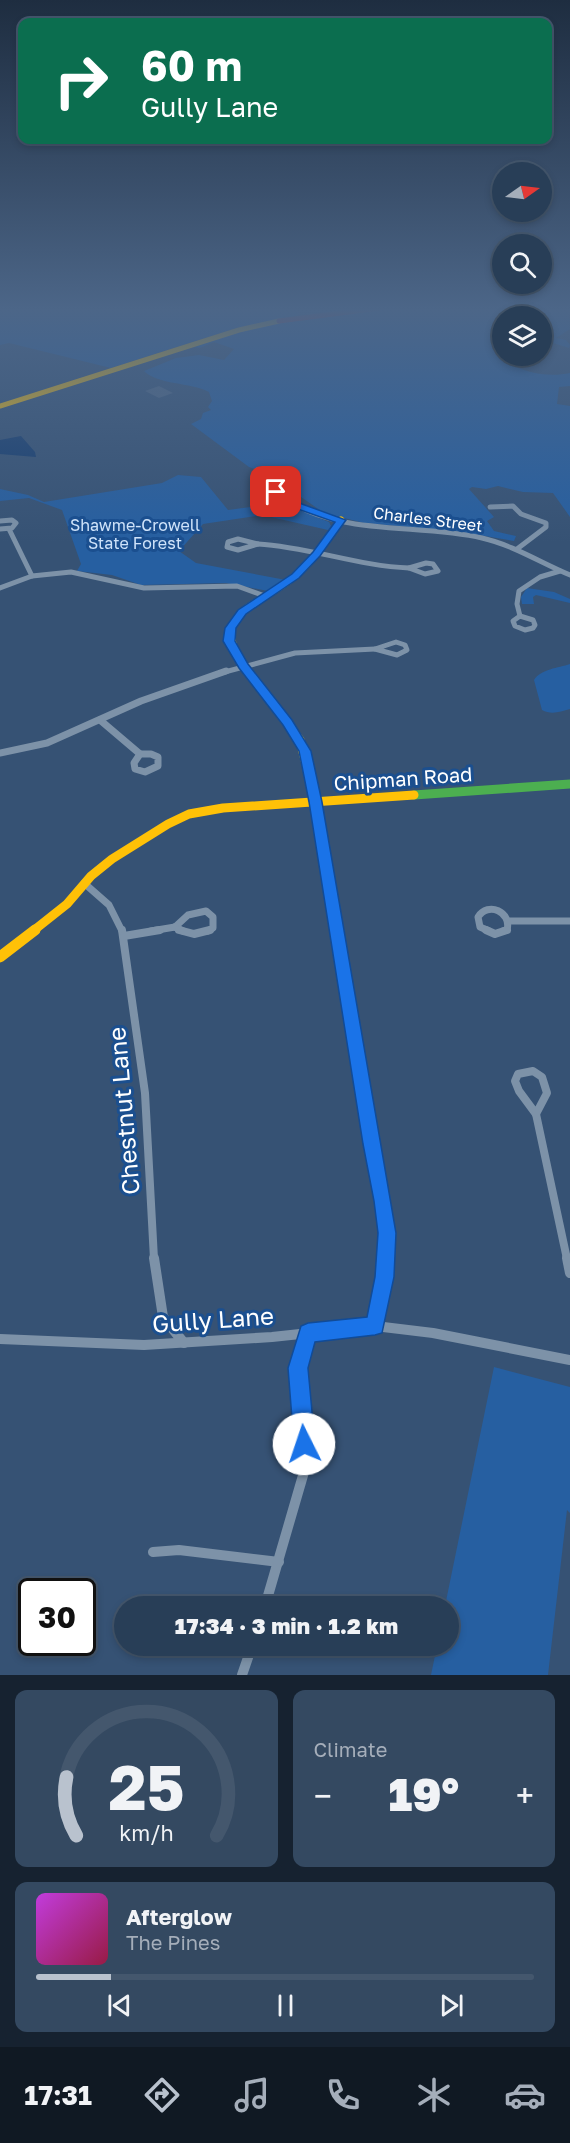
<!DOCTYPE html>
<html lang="en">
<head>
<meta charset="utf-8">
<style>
  body { margin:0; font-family:"Golos Text",sans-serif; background:#344961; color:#f1f3f6; height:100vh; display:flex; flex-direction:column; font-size:22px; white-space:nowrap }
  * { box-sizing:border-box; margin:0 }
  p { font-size:20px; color:#a5aeba }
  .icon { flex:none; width:33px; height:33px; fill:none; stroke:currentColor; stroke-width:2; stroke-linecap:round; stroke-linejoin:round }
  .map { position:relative; height:1675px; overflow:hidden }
  .sheet { display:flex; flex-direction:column; gap:15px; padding:15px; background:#162230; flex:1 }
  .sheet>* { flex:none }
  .top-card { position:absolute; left:18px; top:18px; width:534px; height:126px; border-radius:12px; box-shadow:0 3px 9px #0003,0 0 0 2px #44576d; background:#0b6e4f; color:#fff; overflow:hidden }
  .needle { width:39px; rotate:76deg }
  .buttons { position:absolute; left:492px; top:162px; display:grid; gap:12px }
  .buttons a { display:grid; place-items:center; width:60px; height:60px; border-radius:50%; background:#283e57; box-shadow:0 3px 9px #0003,0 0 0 2px #44576d; font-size:30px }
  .speed { position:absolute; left:18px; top:1578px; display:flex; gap:12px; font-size:30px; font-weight:700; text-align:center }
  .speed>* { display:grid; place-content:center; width:78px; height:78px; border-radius:50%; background:#283e57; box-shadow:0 3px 9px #0003,0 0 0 2px #44576d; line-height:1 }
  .speed .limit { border:3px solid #111; border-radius:9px; background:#fff; color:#111 }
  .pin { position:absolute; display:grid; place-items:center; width:51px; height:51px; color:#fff; margin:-26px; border-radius:12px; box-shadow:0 3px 9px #0006 }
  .me { position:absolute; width:66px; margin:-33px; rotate:356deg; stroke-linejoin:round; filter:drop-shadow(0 0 4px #0008) }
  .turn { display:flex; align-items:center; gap:21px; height:126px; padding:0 24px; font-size:27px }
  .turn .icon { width:78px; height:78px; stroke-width:2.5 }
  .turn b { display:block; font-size:42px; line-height:51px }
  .big { font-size:45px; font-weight:800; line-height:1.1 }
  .sheet .widget { flex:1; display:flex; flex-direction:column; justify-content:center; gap:9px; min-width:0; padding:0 21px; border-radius:12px; background:#344961 }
  .sheet .dial { align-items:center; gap:0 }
  .dial svg { height:156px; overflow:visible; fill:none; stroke:#44576d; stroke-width:7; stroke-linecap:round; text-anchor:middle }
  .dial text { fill:#f1f3f6; stroke:none }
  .song { display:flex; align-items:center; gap:18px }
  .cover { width:72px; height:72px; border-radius:9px; background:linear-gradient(135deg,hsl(290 70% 55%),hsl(340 70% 35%)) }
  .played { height:6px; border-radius:3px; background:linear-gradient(90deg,#b9c2ce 15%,#44576d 15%) }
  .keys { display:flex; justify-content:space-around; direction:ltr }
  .heat { display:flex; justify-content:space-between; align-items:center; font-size:33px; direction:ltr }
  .sheet .tiles { flex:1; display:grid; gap:15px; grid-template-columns:1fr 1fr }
  .widget:last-child { grid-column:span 2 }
  .trip { position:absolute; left:114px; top:1596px; width:345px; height:60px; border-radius:30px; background:#283e57; box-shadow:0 3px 9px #0003,0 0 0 2px #44576d; font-weight:800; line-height:60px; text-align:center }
  .menu { display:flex; height:96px; justify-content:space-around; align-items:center; background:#101923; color:#a5aeba }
  .menu .icon { width:42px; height:42px }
  .menu .current { color:#b9c2ce }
  .menu b { font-size:27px; color:#f1f3f6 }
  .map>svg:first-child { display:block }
  .green { fill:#265fa1 }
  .water { fill:#153c6e }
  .building { fill:#506783 }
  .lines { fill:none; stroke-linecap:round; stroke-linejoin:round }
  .street-far3 { stroke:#7d92a8; stroke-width:5 }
  .street-far2 { stroke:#7d92a8; stroke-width:7 }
  .street-far1 { stroke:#7d92a8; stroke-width:8 }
  .street { stroke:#7d92a8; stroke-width:10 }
  .fast-far2 { stroke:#4caf50; stroke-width:9 }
  .fast-far1 { stroke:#4caf50; stroke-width:11 }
  .fast { stroke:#4caf50; stroke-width:14 }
  .slow-far3 { stroke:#ffc107; stroke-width:5 }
  .slow-far2 { stroke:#ffc107; stroke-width:7 }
  .slow-far1 { stroke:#ffc107; stroke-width:9 }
  .slow { stroke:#ffc107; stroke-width:11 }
  .jam-far2 { stroke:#c62828; stroke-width:5 }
  .jam-far1 { stroke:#c62828; stroke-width:9 }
  .jam { stroke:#c62828; stroke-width:11 }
  .route { fill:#1a73e8; stroke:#114b97; stroke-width:1.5 }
  .labels { text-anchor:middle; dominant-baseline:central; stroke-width:6; stroke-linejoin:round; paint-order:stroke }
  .far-street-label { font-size:16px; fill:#fff; stroke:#1b4f8f }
  .far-park-label { font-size:16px; fill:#cfe3fa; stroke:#1b4f8f }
  .street-label { font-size:20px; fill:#fff; stroke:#1b4f8f }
  .near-street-label { font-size:24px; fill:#fff; stroke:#1b4f8f }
</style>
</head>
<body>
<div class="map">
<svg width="570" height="1675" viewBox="0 0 570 1675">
  <rect width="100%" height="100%" fill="#365274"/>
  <g class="green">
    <polygon points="0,308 295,308 300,315 236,328 111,368 9,343 0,345"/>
    <path d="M389 308H502L504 314H544L541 311 550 313 552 310 569 308 570 329 556 338 566 340 570 345 569 348 550 342 542 347V316H502V356H529L514 366C531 374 551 377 570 373V386L559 387 557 404 570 406V517L553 493 523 492 498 486 486 489 472 487 469 489 494 517 487 521 494 531 516 536 514 541 461 532 364 523 324 513 268 474 249 467 191 424 201 419 203 413 211 410 208 407 212 401 209 392C190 382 158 385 144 371L176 358 199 355 224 360 234 349 214 342 200 348 195 347C256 319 325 317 389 308Z"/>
    <polygon points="178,475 201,477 228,510 281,503 329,522 331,526 328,530 262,515 203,524 179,551 196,563 286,580 268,591 226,583 141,585 112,575 77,571 81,564 62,510 29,498 0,501 0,489 28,495 44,502 162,483"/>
    <polygon points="527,588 554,592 570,599 570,603 536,595 533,597 534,604 522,604 521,597"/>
    <path d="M570 664V709C560 712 551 715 542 710L534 680C541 669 558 668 570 664Z"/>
    <polygon points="494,1367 570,1387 570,1513 567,1510 548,1675 431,1675 437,1646 448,1646 448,1606 445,1606"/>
  </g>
  <polygon class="water" points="21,436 35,452 36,457 0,454 0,440"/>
  <polygon class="building" points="159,386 173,393 159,398 145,391"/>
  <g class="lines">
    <g class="street-far3">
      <path d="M257 470C265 479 272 490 282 497 339 537 416 523 482 538 513 545 541 563 570 575"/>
      <polyline points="490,507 513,506 521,514 546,523 546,527 517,549"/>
      <polyline points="0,521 12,520 16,523 12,528 0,529"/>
      <polyline points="9,529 32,576"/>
      <polygon points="238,539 258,544 238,550 227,547 228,542"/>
      <path d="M258 544C309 547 358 566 409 568"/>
      <polygon points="426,563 433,564 438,571 425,574 409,568"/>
      <polyline points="0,588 32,576 71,572 144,588 237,586 265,596"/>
      <polygon points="520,616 533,620 535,625 533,628 525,630 515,626 513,621"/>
      <polyline points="520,616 517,604 519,591 540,577 560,571"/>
      <polygon points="396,642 405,645 407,650 397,655 375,649"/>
      <polyline points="221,673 295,653 375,649"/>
    </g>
    <g class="street-far2">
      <polyline points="100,720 140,754"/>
      <polyline points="0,753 47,743 141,701 226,671"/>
      <polygon points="140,754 151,754 158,757 158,766 145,772 135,769 134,763"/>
      <polyline points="84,883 109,905 122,931"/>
      <polyline points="509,921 570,921"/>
      <polyline points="175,927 183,931"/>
      <polyline points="175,927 188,915 206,911 213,917 213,928 208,931"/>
      <polyline points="151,931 175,927"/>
      <path d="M489 931 480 927 478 917C488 901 512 912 507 930L503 931"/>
    </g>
    <g class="street-far1">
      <polyline points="122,930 145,1093 154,1259"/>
      <polyline points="179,930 194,934 210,930"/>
      <polyline points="486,930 495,934 507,930"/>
      <polyline points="124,936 160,930"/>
      <polygon points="533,1071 542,1077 547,1093 536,1114 519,1091 515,1081 518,1074"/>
      <polyline points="536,1114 567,1259"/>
    </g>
    <g class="street">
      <polyline points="154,1258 163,1317 184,1343"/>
      <polyline points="567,1258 570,1273"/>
      <polyline points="0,1339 144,1345 272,1337 375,1326 433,1333 570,1360"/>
      <polyline points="153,1552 179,1550 279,1562"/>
      <polyline points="265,1606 304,1472 305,1444 298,1368 308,1333"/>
      <polyline points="242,1675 252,1646"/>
    </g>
    <polyline class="fast-far2" points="414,795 570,784"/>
    <polyline class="fast-far1" points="361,1070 386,1216 385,1259"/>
    <polyline class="fast" points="375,1326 385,1277 385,1258"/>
    <polyline class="slow-far3" points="0,406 239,330 279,321"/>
    <path class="slow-far2" d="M248 673C205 611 255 609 294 577 313 562 326 540 341 520"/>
    <g class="slow-far1">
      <polyline points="247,671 300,740 311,784"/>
      <polyline points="33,931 67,904 91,876 112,859 168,824 189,814 223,808 414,795"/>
    </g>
    <polyline class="slow" points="0,957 35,930"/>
    <polyline class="jam-far2" points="279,321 379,308"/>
    <polyline class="jam-far1" points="311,784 337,931"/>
    <polyline class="jam" points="336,930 361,1070"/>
  </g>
  <linearGradient id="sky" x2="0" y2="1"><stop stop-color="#1e2d40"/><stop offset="0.57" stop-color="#4c6688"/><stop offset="1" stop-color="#4c6688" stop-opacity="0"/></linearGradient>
  <rect width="570" height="543" fill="url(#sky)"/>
  <polygon class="route" points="273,490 279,490 302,504 346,520 320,556 299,578 246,614 236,628 235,641 248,664 292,720 311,751 322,802 396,1233 394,1277 382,1333 375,1335 315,1342 308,1368 315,1444 312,1451 304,1454 297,1451 294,1444 288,1368 301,1326 308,1323 367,1317 375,1277 378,1233 374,1201 363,1144 309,802 299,751 283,725 239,668 223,641 225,628 238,610 292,574 313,552 335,522 295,508 273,494"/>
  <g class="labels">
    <g class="far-street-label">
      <text transform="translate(428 519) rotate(7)">Charles Street</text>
    </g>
    <g class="far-park-label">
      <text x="135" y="525">Shawme-Crowell<tspan x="135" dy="18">State Forest</tspan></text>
    </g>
    <g class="street-label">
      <text transform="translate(403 778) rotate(-4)">Chipman Road</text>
    </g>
    <g class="near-street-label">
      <text transform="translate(123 1111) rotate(-95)">Chestnut Lane</text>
      <text transform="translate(213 1319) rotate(-4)">Gully Lane</text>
    </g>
  </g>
</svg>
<div class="buttons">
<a><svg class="needle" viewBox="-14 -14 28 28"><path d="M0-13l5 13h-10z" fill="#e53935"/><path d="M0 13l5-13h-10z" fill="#a5aeba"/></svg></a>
<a><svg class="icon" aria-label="search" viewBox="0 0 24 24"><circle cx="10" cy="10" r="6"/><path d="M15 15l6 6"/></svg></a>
<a><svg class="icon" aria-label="layers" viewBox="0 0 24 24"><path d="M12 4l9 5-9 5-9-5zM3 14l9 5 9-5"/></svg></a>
</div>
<div class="speed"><div class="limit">30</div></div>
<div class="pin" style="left:276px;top:492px;background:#d93025"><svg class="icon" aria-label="arrive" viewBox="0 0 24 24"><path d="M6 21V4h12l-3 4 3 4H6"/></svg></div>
<svg class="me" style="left:304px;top:1444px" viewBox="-20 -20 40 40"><circle r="19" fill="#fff"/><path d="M0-13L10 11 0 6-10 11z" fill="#1a73e8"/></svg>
<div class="trip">17:34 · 3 min · 1.2 km</div>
<div class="top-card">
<div class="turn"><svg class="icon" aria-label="right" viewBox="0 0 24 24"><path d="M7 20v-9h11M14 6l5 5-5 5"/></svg><div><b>60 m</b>Gully Lane</div></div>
</div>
</div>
<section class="sheet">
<div class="tiles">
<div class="widget dial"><svg viewBox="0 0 100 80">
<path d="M14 69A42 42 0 1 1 86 69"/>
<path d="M14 69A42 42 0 0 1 9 39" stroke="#b9c2ce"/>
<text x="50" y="56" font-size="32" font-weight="700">25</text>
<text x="50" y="72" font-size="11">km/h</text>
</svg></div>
<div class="widget"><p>Climate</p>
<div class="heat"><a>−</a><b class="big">19°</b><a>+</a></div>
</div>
<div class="widget">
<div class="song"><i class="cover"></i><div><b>Afterglow</b><p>The Pines</p></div></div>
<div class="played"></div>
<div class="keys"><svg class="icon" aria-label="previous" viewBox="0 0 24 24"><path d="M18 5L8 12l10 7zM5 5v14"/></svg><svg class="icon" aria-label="pause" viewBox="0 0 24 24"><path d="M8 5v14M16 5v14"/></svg><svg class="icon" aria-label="next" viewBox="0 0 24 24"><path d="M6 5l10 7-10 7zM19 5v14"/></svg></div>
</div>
</div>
</section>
<nav class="menu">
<b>17:31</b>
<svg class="icon current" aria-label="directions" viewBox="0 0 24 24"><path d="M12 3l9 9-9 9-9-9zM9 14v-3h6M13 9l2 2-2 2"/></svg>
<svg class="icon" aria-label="music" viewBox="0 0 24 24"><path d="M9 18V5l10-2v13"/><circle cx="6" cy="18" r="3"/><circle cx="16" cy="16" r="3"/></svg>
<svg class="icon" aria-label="phone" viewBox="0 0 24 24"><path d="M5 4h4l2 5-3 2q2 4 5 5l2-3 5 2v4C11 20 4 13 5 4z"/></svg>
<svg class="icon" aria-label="climate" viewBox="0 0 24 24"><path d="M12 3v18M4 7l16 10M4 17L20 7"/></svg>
<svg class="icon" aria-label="car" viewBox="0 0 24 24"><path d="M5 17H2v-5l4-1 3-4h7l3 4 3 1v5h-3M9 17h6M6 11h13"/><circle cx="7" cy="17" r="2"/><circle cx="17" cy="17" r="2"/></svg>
</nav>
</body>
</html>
